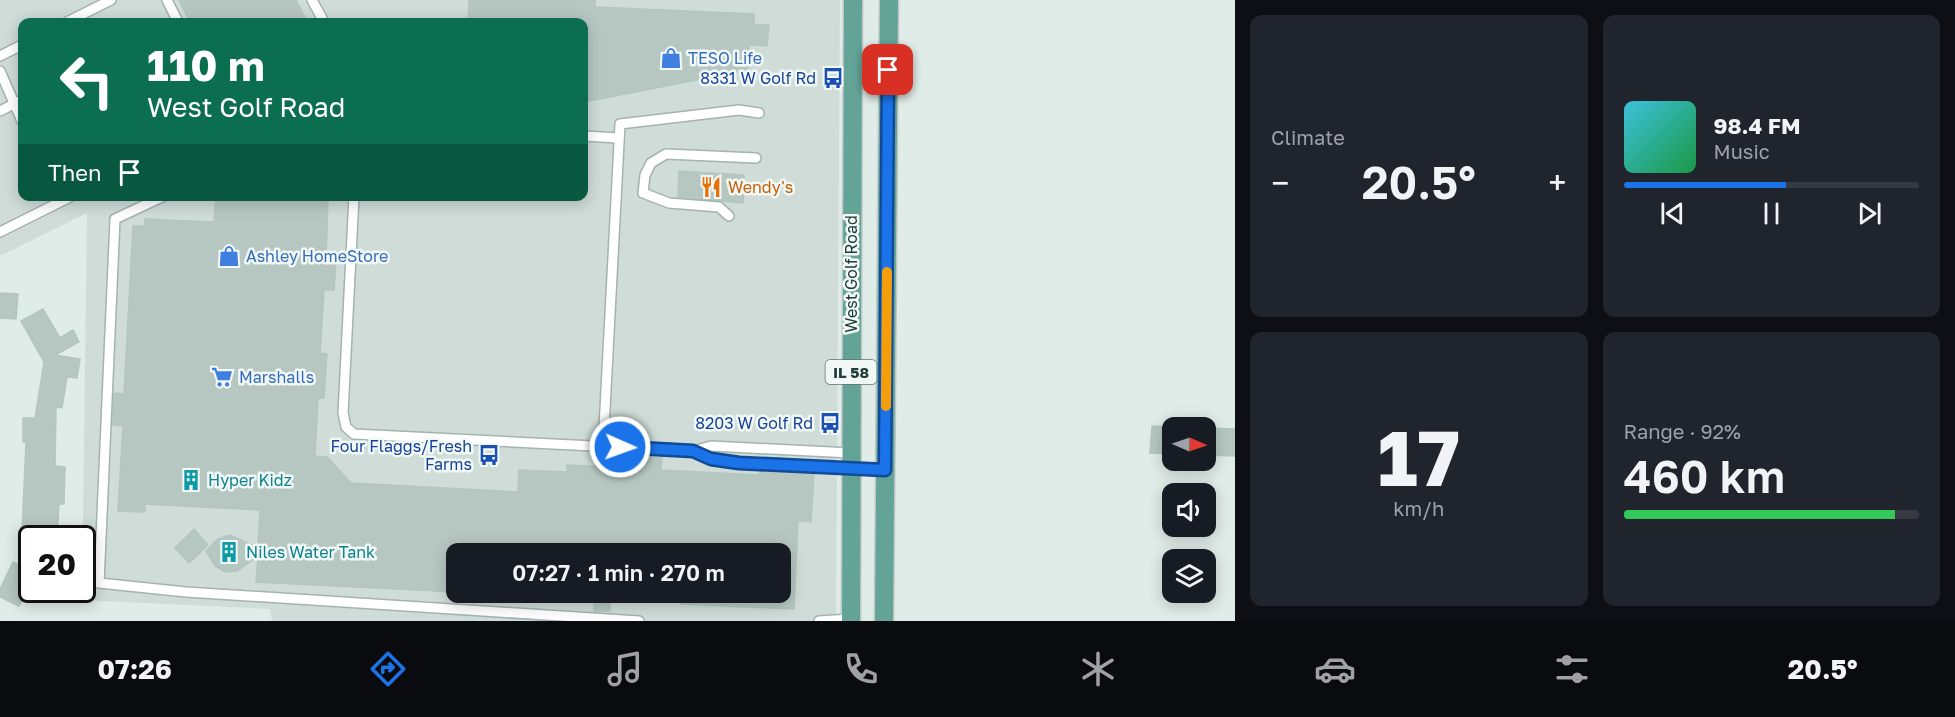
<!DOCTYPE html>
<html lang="en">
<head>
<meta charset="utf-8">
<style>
  body { margin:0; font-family:"Golos Text",sans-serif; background:#20242c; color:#f1f3f6; height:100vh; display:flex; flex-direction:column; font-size:22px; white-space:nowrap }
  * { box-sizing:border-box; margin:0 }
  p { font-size:20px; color:#9ea1a6 }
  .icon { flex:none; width:33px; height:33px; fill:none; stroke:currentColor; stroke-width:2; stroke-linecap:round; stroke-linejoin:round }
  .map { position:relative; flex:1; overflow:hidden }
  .drawer { display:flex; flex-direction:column; gap:15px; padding:15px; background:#0d0f14; width:720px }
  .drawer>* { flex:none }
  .banner { position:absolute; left:18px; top:18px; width:570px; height:183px; border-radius:12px; box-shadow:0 3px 15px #0003; background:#0b6e4f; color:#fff; overflow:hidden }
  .needle { width:39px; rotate:92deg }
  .controls { position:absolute; left:1162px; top:417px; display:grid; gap:12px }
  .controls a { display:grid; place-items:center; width:54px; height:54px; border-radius:12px; background:#171b24; box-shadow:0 3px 15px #0003; font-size:30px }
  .speed { position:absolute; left:18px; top:525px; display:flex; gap:12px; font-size:30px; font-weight:700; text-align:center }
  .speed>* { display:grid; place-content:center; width:78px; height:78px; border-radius:50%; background:#171b24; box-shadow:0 3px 15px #0003; line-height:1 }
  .speed .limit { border:3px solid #111; border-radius:9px; background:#fff; color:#111 }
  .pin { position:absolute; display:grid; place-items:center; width:51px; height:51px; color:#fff; margin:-26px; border-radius:12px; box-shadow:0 3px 9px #0006 }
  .me { position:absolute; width:66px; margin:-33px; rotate:92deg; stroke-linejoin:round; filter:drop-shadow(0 0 4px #0008) }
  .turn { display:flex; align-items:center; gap:21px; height:126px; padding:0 30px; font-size:27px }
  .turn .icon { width:78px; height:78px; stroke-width:2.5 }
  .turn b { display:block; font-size:42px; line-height:51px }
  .then { display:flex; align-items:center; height:57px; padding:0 30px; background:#0003; gap:12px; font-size:22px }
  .big { font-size:45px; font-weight:600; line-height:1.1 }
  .drawer .widget { flex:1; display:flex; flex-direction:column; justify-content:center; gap:9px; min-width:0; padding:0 21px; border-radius:12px; background:#20242c }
  .drawer .dial { align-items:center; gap:0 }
  .dial b { font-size:78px; line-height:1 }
  .song { display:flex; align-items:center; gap:18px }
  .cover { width:72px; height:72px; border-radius:9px; background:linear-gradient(135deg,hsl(190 70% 55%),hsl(140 70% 35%)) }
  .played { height:6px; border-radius:3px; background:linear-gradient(90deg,#1a73e8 55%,#363941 55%) }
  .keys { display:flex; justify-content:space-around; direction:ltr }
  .heat { display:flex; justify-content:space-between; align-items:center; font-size:33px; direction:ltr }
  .charge { height:9px; border-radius:4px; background:linear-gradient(90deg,#34c759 92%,#363941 0) }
  .drawer .tiles { flex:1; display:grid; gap:15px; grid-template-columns:repeat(2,1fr) }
  .trip { position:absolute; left:446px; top:543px; width:345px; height:60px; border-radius:12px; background:#171b24; box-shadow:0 3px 15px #0003; font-weight:600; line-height:60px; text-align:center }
  .menu { display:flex; height:96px; justify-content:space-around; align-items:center; background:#090b0e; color:#9ea1a6 }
  .menu .icon { width:42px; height:42px }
  .menu .on { color:#1a73e8 }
  .menu b { font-size:27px; color:#f1f3f6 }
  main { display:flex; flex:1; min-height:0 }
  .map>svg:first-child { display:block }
  .built { fill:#cfdcd7; fill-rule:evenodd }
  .building { fill:#b6c7c1; stroke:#b3c6bf; stroke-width:1.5 }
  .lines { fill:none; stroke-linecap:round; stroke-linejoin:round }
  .lane-casing { stroke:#a3b4af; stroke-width:12 }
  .primary-casing { stroke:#c1c9c7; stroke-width:21 }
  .lane { stroke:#fff; stroke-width:9 }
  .primary { stroke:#63a497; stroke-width:18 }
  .route-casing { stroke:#114b97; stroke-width:15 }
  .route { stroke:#1a73e8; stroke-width:10 }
  .slow { stroke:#f59e0b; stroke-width:10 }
  .labels { text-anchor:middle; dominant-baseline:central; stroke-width:5; stroke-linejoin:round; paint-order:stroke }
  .shield { fill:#f1f8f5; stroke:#5f7570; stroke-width:1.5 }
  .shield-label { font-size:15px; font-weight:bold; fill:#203d37 }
  .shop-label { font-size:16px; fill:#366cbe; stroke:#f1f8f5; text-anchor:start }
  .transit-label { font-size:16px; fill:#164399; stroke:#f1f8f5; text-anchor:end }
  .food-label { font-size:16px; fill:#c56008; stroke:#f1f8f5; text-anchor:start }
  .street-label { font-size:16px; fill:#203d37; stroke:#f1f8f5 }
  .culture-label { font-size:16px; fill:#0d838f; stroke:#f1f8f5; text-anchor:start }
</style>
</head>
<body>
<main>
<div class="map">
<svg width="1235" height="621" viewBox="0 0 1235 621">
  <rect width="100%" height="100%" fill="#e0ece8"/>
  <path class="built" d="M0 0H840L836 621H272L270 609 82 600 87 213 0 256ZM22 22H584V196H22ZM456 554H780V592H456Z"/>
  <g class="building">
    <polygon points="179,0 296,0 307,22 190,22"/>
    <polygon points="469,0 595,0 595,7 754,14 754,25 769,25 767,46 749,45 748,70 584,102 584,22 468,22"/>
    <polygon points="679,171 744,175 743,203 678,197"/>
    <polygon points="216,196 328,196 326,260 336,261 334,290 324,290 320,353 327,354 324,398 318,398 315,456 327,457 351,483 518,492 519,470 567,472 567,465 607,467 607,456 662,458 661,470 759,475 760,471 814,473 811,522 798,521 794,609 681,604 681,592 780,592 780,554 456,554 456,592 256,582 258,556 237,571 225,572 215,566 206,551 218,539 230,535 258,548 260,510 145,504 145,512 118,511 123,426 113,425 113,419 114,393 124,394 133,226 145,226 145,219 214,222"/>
    <polygon points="0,293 18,294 16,319 0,318"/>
    <polygon points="43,309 60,338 73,330 79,342 55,355 80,359 77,378 67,377 62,408 56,407 55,466 65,467 64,504 59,504 57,538 30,538 31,533 22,532 26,442 23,442 23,418 35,418 44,362 21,321"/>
    <polygon points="1152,426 1173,427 1173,454 1150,453"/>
    <polygon points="1206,428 1235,429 1235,456 1206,455"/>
    <polygon points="194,529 208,545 189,563 175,548"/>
    <polygon points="13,562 32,572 32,581 19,606 0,597 0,589"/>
    <polygon points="595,592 611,592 610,611 594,611"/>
  </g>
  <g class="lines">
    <defs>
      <g id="lane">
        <polyline points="167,0 178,22"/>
        <polyline points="312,0 324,22"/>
        <polyline points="67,22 111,0"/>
        <polyline points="0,56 22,45"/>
        <polyline points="0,71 22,121"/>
        <polyline points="0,111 22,100"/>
        <polyline points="584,136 618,138"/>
        <polyline points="164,196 115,219 99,583 186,592 639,621"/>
        <polyline points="354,196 343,413 346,427 354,434 693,451 711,446 851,453"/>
        <polyline points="729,216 719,207 669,203 643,193 645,175 651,163 666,154 756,158"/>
        <polyline points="0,232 72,196"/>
        <polyline points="603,447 620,124 739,110 759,113"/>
        <polyline points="693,451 711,459 739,463 885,470"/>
        <polyline points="819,621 851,619"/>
      </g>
      <g id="primary">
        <polyline points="851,621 853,0"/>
        <polyline points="884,621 889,0"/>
      </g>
    </defs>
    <use href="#lane" class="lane-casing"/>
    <use href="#primary" class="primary-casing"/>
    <use href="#lane" class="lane"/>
    <use href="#primary" class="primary"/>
  </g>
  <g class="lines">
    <defs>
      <polyline id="route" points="620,447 693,451 711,459 739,463 885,470 888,70"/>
    </defs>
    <use href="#route" class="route-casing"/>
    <use href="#route" class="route"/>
    <polyline class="slow" points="886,406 887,272"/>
  </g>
  <defs>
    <symbol id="shop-bare" viewBox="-9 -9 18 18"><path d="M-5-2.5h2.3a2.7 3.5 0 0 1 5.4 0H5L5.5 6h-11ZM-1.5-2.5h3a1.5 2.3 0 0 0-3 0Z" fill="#3f7fe0" stroke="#f1f8f5" stroke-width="2.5" paint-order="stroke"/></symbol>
    <symbol id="bus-bare" viewBox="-9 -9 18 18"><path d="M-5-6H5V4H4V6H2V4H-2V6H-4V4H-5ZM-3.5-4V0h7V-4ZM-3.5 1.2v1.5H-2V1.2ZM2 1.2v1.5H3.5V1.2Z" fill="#1a4fb4" stroke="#f1f8f5" stroke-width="2.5" paint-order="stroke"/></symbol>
    <symbol id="restaurant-bare" viewBox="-9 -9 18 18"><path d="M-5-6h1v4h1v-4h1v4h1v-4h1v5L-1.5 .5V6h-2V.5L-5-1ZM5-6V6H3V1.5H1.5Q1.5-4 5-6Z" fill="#e8710a" stroke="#f1f8f5" stroke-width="2.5" paint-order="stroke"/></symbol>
    <symbol id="supermarket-bare" viewBox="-9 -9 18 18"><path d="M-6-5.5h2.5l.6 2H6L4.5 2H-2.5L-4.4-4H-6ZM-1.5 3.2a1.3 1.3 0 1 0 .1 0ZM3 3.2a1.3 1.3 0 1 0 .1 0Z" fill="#3f7fe0" stroke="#f1f8f5" stroke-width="2.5" paint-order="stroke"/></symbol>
    <symbol id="building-bare" viewBox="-9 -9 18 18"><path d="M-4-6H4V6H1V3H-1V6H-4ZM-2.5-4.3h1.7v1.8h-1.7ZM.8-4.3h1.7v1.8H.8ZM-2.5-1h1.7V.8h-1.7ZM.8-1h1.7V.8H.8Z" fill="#0f9aa8" stroke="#f1f8f5" stroke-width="2.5" paint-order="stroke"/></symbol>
  </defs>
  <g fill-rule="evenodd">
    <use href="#shop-bare" x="656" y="43" width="30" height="30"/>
    <use href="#bus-bare" x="818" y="63" width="30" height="30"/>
    <use href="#restaurant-bare" x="696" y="172" width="30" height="30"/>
    <use href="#shop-bare" x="214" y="241" width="30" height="30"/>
    <use href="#supermarket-bare" x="207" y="362" width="30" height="30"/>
    <use href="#bus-bare" x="815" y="408" width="30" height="30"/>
    <use href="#bus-bare" x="474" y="440" width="30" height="30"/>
    <use href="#building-bare" x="176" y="465" width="30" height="30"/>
    <use href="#building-bare" x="214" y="537" width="30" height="30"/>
  </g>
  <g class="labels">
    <rect class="shield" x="825.5" y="360" width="51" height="24" rx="4.5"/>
    <g class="shield-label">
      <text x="851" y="372">IL 58</text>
    </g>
    <g class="shop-label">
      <text x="688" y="58">TESO Life</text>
      <text x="246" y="256">Ashley HomeStore</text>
      <text x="239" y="377">Marshalls</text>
    </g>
    <g class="transit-label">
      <text x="816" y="78">8331 W Golf Rd</text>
      <text x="813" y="423">8203 W Golf Rd</text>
      <text x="472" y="446">Four Flaggs/Fresh<tspan x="472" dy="18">Farms</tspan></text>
    </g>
    <g class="food-label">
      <text x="728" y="187">Wendy's</text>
    </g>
    <g class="street-label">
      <text transform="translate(851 274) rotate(-90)">West Golf Road</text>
    </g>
    <g class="culture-label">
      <text x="208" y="480">Hyper Kidz</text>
      <text x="246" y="552">Niles Water Tank</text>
    </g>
  </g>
</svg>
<div class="controls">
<a><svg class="needle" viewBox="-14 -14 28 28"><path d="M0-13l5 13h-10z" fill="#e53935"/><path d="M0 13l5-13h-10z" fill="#9ea1a6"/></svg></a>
<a><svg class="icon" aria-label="sound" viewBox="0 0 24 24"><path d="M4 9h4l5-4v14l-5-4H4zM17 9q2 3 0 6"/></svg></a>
<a><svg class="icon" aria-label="layers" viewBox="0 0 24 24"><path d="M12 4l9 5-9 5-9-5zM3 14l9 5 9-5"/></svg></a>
</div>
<div class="speed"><div class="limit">20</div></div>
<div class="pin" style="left:888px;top:70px;background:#d93025"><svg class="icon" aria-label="arrive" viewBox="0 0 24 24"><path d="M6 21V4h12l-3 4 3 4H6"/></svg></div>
<svg class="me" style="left:620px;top:447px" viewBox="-20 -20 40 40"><circle r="17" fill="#1a73e8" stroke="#fff" stroke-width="3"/><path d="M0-11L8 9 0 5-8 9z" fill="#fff"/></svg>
<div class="trip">07:27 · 1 min · 270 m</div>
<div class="banner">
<div class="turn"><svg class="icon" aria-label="left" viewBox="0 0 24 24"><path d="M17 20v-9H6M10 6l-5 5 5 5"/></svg><div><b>110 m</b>West Golf Road</div></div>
<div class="then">Then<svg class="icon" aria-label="arrive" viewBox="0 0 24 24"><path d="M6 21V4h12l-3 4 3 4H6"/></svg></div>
</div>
</div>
<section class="drawer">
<div class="tiles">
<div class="widget"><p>Climate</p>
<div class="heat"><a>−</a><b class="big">20.5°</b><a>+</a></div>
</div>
<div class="widget">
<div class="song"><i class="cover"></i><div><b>98.4 FM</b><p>Music</p></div></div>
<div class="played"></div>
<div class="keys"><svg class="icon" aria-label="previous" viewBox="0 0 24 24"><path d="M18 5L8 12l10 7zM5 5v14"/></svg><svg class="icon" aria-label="pause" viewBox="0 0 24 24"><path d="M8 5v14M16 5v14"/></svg><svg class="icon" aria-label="next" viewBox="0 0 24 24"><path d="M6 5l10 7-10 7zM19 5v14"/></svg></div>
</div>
<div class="widget dial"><b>17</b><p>km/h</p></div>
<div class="widget"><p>Range · 92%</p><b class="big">460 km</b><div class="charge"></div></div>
</div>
</section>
</main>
<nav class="menu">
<b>07:26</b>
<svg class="icon on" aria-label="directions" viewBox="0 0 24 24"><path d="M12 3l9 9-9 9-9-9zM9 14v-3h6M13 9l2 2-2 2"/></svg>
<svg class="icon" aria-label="music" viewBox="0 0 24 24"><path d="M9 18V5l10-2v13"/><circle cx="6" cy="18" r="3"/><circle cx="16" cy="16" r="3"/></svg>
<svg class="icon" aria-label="phone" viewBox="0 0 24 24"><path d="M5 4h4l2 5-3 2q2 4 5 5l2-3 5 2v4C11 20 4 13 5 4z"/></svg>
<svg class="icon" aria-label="climate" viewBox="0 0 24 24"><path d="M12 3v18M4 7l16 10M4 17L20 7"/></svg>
<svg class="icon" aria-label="car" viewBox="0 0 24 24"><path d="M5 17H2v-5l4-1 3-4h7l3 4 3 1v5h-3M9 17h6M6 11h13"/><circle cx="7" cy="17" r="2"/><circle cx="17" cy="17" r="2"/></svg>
<svg class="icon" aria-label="filters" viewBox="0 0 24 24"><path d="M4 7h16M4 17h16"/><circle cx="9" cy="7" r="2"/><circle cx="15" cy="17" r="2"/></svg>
<b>20.5°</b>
</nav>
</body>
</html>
